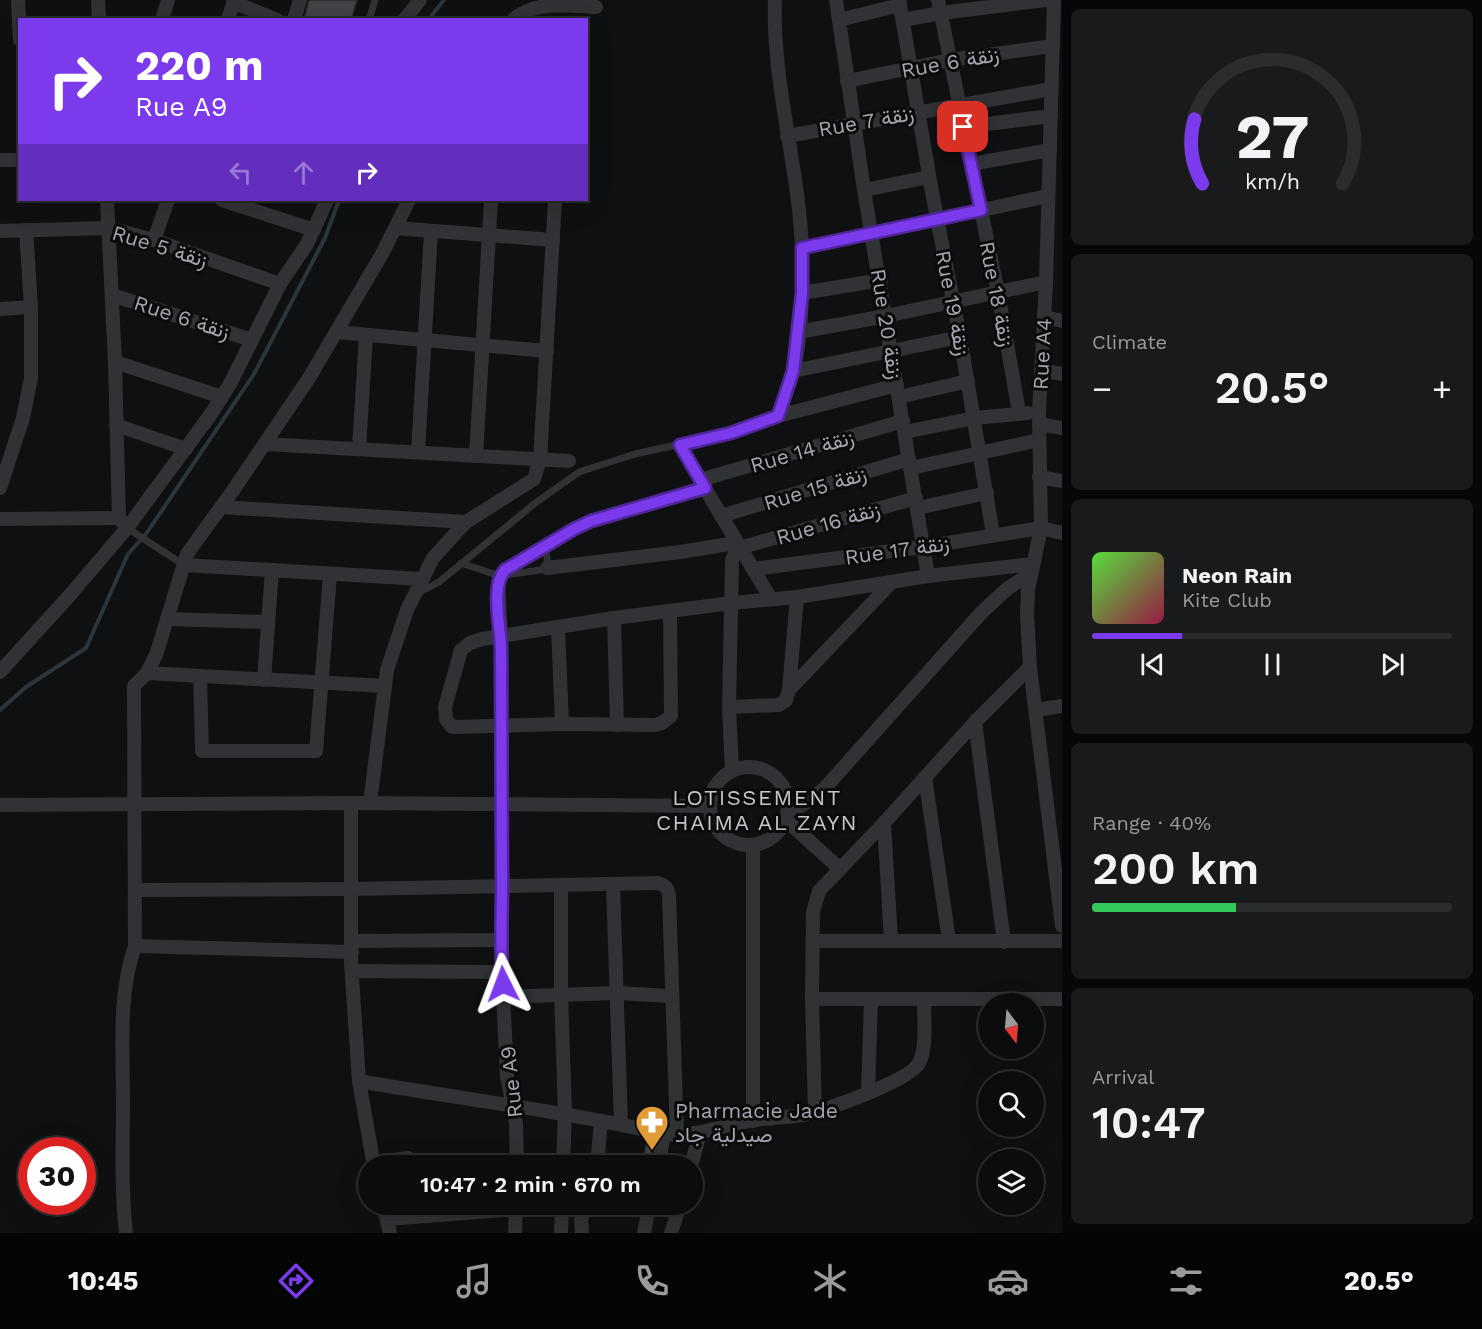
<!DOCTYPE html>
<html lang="en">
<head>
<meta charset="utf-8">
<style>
  body { margin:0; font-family:"Work Sans",Vazirmatn,sans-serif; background:#191a1b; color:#f1f3f6; height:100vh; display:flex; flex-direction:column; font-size:22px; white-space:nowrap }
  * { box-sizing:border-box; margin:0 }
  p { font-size:20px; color:#9a9b9d }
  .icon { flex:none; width:33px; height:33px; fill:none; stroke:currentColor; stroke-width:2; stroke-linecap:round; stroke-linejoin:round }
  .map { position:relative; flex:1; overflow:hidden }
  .details { display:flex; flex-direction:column; gap:9px; padding:9px; background:#060707; width:420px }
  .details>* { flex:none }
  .top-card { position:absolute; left:18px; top:18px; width:570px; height:183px; border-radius:0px; box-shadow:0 6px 24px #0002,0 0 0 2px #2b2c2e; background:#7c3aed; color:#fff; overflow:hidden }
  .needle { width:39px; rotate:164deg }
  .controls { position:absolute; left:978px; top:993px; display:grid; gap:12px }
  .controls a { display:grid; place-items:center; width:66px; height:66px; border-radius:50%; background:#0b0c0d; box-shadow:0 6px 24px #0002,0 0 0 2px #2b2c2e; font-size:30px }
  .speed { position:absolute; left:18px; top:1137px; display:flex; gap:12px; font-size:30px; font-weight:700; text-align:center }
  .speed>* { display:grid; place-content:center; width:78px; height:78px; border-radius:50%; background:#0b0c0d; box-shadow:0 6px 24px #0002,0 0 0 2px #2b2c2e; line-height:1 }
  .speed .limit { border:9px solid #d22; background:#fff; color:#111 }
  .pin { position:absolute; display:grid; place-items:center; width:51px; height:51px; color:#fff; margin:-26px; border-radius:12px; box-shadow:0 3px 9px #0006 }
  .me { position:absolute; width:66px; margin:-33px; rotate:357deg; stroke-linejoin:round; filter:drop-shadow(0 0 4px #0008) }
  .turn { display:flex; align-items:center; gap:21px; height:126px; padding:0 18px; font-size:27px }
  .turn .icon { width:78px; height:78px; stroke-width:2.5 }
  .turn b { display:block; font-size:42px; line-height:51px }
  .lanes { display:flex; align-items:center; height:57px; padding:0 18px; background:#0003; justify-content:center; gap:30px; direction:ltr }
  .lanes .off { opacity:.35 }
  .big { font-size:45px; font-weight:600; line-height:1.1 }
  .details .widget { flex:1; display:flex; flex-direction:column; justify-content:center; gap:9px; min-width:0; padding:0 21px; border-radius:9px; background:#191a1b }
  .details .dial { align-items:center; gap:0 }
  .dial svg { height:156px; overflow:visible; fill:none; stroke:#2b2c2e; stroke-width:7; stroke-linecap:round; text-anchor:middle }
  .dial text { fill:#f1f3f6; stroke:none }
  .song { display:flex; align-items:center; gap:18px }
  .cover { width:72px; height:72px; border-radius:9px; background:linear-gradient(135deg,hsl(110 70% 55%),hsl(340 70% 35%)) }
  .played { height:6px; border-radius:3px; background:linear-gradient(90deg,#7c3aed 25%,#2b2c2e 25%) }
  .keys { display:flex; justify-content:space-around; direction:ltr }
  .heat { display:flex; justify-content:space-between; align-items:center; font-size:33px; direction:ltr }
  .charge { height:9px; border-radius:4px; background:linear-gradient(90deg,#34c759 40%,#2b2c2e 0) }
  .trip { position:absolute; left:358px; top:1155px; width:345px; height:60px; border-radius:30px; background:#0b0c0d; box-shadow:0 6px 24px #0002,0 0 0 2px #2b2c2e; font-weight:600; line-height:60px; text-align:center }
  .dock { display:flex; height:96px; justify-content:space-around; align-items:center; background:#040505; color:#9a9b9d }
  .dock .icon { width:42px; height:42px }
  .dock .active { color:#7c3aed }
  .dock b { font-size:27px; color:#f1f3f6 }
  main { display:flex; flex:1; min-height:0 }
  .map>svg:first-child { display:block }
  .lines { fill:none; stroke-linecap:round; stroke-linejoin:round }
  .stream { stroke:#2c353a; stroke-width:4 }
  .building { fill:#414346; stroke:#2a2a2c; stroke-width:1.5 }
  .lane { stroke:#313235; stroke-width:7 }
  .street { stroke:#313235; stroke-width:14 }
  .route-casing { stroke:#51269a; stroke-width:15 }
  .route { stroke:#7c3aed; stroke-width:10 }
  .labels { text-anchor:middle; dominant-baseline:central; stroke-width:6; stroke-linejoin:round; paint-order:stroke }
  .street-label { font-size:21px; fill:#a2a7b0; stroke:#0b0b0c }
  .poi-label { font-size:21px; fill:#a2a7b0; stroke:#0b0b0c; text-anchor:start }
  .neighbourhood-label { font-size:22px; letter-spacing:1.5px; fill:#c2c6cd; stroke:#0b0b0c }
</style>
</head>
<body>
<main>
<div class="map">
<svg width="1062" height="1233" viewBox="0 0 1062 1233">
  <rect width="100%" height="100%" fill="#0f1011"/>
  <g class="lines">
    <g class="stream">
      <polyline points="428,20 444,0"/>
      <polyline points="0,710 26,687 86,648 128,554 146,534 254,374 325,238 339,200"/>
    </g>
  </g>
  <g class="building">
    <polygon points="309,0 357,0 351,20 304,20"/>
    <polygon points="646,1144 653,1145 649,1166 643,1166"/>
  </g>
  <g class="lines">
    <g class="lane">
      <polyline points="369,20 375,0"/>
      <polyline points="680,445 700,480"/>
      <polyline points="127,528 184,565"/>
      <polyline points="461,563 500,576 546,569 548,565 545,546"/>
      <polyline points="416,594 439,582 534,504 579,472 635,454 731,433 778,416"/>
    </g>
    <g class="street">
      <polyline points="18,0 20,40"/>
      <polyline points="98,0 99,20"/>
      <path d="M775 0C772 84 799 166 802 250 803 285 802 339 793 373 789 387 783 402 778 416"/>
      <polyline points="836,0 864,190 928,576"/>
      <polyline points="899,0 932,192 960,337 993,534"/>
      <polyline points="938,0 998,293 1019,412"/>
      <polyline points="1054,0 1046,282 1039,413 1041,528 1028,590 1027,615 1030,667 1062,926"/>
      <polyline points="233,2 277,20"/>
      <polyline points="162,20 168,0"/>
      <polyline points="228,20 234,0"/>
      <polyline points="294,20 300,0"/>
      <polyline points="404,20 420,0"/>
      <path d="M513 20C534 0 569 6 596 7"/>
      <polyline points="839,20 900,5"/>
      <polyline points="903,20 941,13 1045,0"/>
      <polyline points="847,81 950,60 1053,46"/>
      <polyline points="963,127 1051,116"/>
      <polyline points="787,136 1051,89"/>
      <polyline points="0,160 20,160"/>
      <polyline points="971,164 1050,150"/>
      <polyline points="864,190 929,177"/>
      <polyline points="107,200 115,362 119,518 127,528"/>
      <polyline points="222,200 314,230"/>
      <polyline points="395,228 553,240"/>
      <polyline points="0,231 109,228 154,240 280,284"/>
      <polyline points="154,240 168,200"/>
      <polyline points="802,248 1048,196"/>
      <polyline points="802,293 881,280"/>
      <polyline points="112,295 252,340"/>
      <polyline points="0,309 31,307"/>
      <polyline points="1044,317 1062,321"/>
      <polyline points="336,332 547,351"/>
      <polyline points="798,332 886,316 1046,282"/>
      <polyline points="115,362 222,397"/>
      <polyline points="1041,370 1062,374"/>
      <polyline points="793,371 960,337"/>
      <polyline points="899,397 968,381"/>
      <polyline points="778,416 897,385"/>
      <polyline points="1039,424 1062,428"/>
      <polyline points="116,425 186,449"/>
      <polyline points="905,432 974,418 1028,413"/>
      <polyline points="265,444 569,461"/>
      <polyline points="359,449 366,335"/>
      <polyline points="418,452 431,231"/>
      <polyline points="476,456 491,200"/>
      <polyline points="911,468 1039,440"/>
      <polyline points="1039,477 1062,481"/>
      <polyline points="0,488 23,418 31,378 31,307 26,230"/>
      <polyline points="221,507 466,522"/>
      <polyline points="917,508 987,493"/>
      <polyline points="721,516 909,459"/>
      <polyline points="0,519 119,518"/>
      <polyline points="184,565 422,579"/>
      <polyline points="547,568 680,552 736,543"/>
      <polyline points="753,569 923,547 1041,528 1062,533"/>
      <polyline points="797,597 789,690 891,583"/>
      <polyline points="771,599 700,480 903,421"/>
      <polyline points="670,611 671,716 662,723 655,725 562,724 452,727 446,719 445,707 461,650 470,643 482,639 614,618 732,603 797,597 928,576 1032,564"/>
      <polyline points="614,618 617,725"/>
      <polyline points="167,619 268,622"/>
      <polyline points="558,627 562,724"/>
      <polyline points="0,672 70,595 127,528 211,414 230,384 280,284 307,244 327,200"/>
      <polyline points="147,673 385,686"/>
      <polyline points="200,676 202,751 316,751 330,574"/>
      <polyline points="264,680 272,570"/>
      <polyline points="729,707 779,705 786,700 789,690"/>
      <polyline points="1036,710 1062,706"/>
      <polyline points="975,722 1004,942"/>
      <circle cx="749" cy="806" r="39"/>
      <polyline points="732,771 729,707 732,561 735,552 739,548 916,498"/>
      <polyline points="925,777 949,940"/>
      <path d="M351 803V963L359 1081C461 1099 563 1111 664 1134 695 1137 723 1126 754 1120 774 1117 797 1118 817 1112 838 1105 910 1080 919 1063 927 1049 924 1017 924 1000"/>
      <polyline points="370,803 387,670 407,610 433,558 466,522 534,479 540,459 555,200"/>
      <polyline points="0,805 363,803 710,806"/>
      <polyline points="788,810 801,806 824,789 981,613 1008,588 1030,574"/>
      <polyline points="786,820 839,868"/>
      <polyline points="884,823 891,940"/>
      <polyline points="753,845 753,1121"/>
      <polyline points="613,885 621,1124"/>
      <polyline points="561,886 561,993 565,1113 563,1166"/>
      <path d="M135 890 351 889 658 883C665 885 668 888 669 895L677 1135"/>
      <polyline points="351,941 501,940"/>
      <polyline points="814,941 1062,941"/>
      <polyline points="135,946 352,952"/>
      <polyline points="352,971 502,972"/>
      <polyline points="504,997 616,993 671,996"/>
      <polyline points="812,999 1062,999"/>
      <polyline points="359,1081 374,1166"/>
      <polyline points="868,1092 871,1000"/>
      <polyline points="815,1112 812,999 813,912 819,891 884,823 975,722 1030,667"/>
      <polyline points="374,1163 408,1158 420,1166"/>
      <polyline points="517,1166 516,1124 507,1076 502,972 502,727 501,637 498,582 500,576 505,570 574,529 591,521 705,488"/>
      <polyline points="597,1166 601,1121"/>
      <polyline points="658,1166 664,1134"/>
      <polyline points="691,1166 700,1133"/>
      <polyline points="383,1204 390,1233"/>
      <polyline points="387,1219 515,1209"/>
      <path d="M126 1233C121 1189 123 1145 123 1100 123 1049 118 994 135 946L134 686 147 673 156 655 187 554 232 492 309 378 382 254 409 200"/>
      <polyline points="515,1233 516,1204"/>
      <polyline points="561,1233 562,1204"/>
      <polyline points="582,1233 581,1221 585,1204"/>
      <polyline points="644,1233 650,1204"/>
      <polyline points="671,1233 680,1204"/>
    </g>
  </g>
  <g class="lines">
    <defs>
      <path id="route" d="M503 984C500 951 502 917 502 884 502 806 502 728 501 650 501 628 490 586 505 570L574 529 591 521 705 488 680 445 731 433 778 416 793 371 802 293V248L981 210 963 127"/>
    </defs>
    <use href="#route" class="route-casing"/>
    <use href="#route" class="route"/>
  </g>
  <defs>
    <symbol id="pharmacy-pin" viewBox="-11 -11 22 30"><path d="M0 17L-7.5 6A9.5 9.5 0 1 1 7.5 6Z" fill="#e19c37" stroke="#0b0b0c"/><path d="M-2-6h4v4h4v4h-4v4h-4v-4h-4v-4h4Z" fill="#fff"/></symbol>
  </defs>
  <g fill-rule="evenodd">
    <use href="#pharmacy-pin" x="633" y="1103" width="38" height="52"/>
  </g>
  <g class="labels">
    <g class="street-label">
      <text transform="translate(950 62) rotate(-10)">Rue 6 زنقة</text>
      <text transform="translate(866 121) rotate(-10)">Rue 7 زنقة</text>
      <text transform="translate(160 246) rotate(17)">Rue 5 زنقة</text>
      <text transform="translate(997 294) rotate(79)">Rue 18 زنقة</text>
      <text transform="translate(953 303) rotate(79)">Rue 19 زنقة</text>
      <text transform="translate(182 317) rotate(18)">Rue 6 زنقة</text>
      <text transform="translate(887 324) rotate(81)">Rue 20 زنقة</text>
      <text transform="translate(1042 354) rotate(-87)">Rue A4</text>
      <text transform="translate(802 451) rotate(-16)">Rue 14 زنقة</text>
      <text transform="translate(815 488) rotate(-17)">Rue 15 زنقة</text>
      <text transform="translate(828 523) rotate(-16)">Rue 16 زنقة</text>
      <text transform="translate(897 550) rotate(-8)">Rue 17 زنقة</text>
      <text transform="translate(511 1082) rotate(-96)">Rue A9</text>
    </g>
    <g class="poi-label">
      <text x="675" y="1110">Pharmacie Jade<tspan x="675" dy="24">صيدلية جاد</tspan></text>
    </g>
    <g class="neighbourhood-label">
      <text x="757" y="797">LOTISSEMENT<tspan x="757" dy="25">CHAIMA AL ZAYN</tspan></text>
    </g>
  </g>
</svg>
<div class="controls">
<a><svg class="needle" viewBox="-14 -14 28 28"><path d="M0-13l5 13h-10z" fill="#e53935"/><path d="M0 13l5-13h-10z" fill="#9a9b9d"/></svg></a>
<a><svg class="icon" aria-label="search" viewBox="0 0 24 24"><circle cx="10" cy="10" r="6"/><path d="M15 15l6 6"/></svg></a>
<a><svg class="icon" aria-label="layers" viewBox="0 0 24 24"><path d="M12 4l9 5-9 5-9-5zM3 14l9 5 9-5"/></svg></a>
</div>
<div class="speed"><div class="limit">30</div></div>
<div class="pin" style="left:963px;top:127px;background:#d93025"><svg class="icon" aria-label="arrive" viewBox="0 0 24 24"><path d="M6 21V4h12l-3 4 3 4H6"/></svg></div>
<svg class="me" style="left:503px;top:984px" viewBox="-20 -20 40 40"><path d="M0-17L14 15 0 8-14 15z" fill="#7c3aed" stroke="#fff" stroke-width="4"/></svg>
<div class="trip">10:47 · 2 min · 670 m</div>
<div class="top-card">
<div class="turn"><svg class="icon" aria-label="right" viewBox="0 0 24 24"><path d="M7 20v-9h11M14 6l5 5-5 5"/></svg><div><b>220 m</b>Rue A9</div></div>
<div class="lanes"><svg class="icon off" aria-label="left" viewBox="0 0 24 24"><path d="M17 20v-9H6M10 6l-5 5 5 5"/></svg><svg class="icon off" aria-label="ahead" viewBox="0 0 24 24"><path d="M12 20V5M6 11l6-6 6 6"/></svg><svg class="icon" aria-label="right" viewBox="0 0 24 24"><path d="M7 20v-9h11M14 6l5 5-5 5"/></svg></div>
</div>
</div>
<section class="details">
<div class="widget dial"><svg viewBox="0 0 100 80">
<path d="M14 69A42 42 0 1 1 86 69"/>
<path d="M14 69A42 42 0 0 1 10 36" stroke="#7c3aed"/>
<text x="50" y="56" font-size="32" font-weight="700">27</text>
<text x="50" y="72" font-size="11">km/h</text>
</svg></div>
<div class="widget"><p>Climate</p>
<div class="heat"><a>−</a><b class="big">20.5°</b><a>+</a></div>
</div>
<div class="widget">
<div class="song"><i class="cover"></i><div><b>Neon Rain</b><p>Kite Club</p></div></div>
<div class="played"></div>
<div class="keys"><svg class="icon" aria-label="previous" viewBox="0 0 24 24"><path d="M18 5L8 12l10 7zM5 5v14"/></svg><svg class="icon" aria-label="pause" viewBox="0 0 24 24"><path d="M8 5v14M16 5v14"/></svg><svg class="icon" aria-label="next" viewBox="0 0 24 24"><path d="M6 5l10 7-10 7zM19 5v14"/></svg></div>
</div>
<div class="widget"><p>Range · 40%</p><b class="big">200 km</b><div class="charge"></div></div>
<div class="widget"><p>Arrival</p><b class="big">10:47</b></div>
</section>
</main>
<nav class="dock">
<b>10:45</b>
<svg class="icon active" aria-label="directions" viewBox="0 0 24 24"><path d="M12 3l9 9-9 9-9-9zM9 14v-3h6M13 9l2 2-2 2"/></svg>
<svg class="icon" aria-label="music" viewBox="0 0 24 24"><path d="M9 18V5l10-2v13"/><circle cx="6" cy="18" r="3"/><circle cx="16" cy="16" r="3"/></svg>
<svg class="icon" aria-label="phone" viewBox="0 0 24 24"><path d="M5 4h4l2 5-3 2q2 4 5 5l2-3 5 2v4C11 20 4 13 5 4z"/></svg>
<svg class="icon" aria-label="climate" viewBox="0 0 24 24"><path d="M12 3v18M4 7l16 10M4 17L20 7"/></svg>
<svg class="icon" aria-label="car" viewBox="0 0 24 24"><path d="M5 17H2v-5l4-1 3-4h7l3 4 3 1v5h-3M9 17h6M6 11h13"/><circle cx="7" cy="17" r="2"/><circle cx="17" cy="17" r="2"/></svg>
<svg class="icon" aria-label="filters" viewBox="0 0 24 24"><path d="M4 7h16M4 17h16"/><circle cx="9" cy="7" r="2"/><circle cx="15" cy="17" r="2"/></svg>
<b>20.5°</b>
</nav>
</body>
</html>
